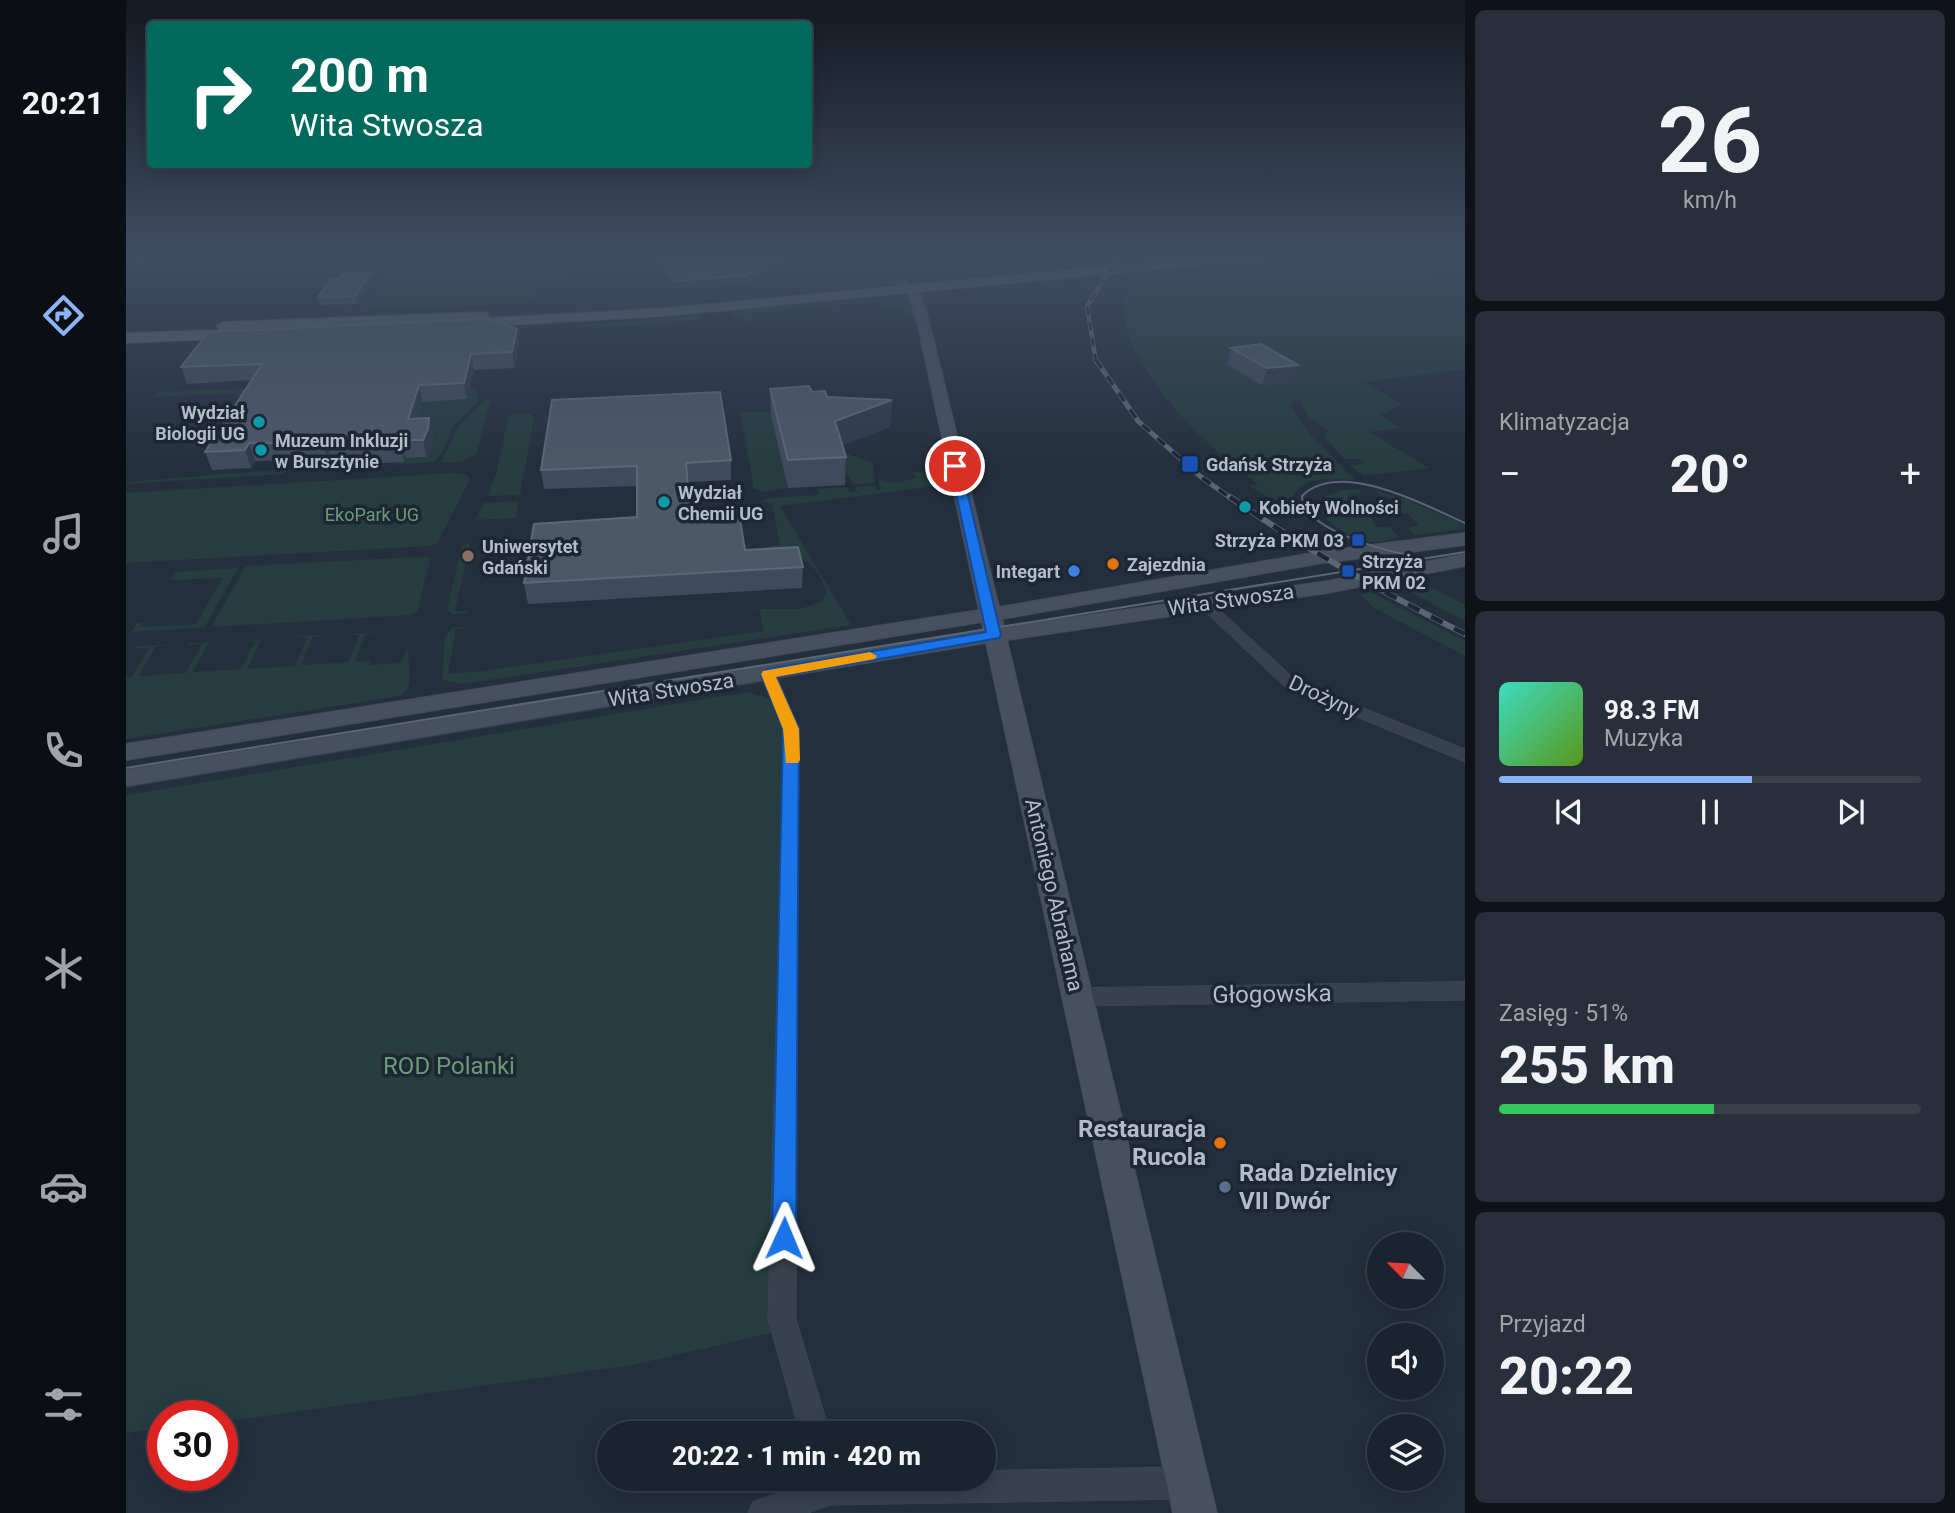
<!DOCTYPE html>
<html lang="pl">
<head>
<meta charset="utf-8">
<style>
  body { margin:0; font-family:Roboto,sans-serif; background:#282f3a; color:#f1f3f6; height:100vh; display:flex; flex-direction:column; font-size:26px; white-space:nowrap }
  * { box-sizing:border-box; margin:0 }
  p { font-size:23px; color:#a0a4aa }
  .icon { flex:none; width:38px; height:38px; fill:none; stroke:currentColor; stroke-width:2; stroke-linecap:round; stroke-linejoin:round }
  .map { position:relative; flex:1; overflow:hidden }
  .side { display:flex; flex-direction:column; gap:10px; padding:10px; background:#0f1319; width:490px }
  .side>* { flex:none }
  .hud { position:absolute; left:21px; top:21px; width:665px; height:147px; border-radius:7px; box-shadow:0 4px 18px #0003,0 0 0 2px #39404a; background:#00695c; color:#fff; overflow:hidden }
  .needle { width:46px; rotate:294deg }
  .controls { position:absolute; left:1241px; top:1232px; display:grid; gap:14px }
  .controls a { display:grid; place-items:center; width:77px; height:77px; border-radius:50%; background:#1b232e; box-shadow:0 4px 18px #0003,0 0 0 2px #39404a; font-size:35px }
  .speed { position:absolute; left:21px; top:1400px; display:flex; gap:14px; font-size:35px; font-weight:700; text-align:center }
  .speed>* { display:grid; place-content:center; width:91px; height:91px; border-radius:50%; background:#1b232e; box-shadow:0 4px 18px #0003,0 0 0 2px #39404a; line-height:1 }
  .speed .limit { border:10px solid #d22; background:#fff; color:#111 }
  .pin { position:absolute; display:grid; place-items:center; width:60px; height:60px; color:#fff; margin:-30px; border:4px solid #fff; border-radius:50%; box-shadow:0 2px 7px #0007 }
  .me { position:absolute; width:77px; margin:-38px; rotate:1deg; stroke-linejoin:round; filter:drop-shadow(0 0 5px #0008) }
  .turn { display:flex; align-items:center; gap:24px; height:147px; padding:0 28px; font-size:32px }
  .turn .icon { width:91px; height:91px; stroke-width:2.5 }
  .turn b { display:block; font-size:49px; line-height:60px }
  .big { font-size:52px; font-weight:800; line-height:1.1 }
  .side .widget { flex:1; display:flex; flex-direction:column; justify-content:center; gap:10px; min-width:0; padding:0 24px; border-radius:10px; background:#282f3a }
  .side .dial { align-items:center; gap:0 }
  .dial b { font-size:91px; line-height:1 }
  .song { display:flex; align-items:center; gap:21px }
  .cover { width:84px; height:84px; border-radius:10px; background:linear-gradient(135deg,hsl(170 70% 55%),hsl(90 70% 35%)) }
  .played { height:7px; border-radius:4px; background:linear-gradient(90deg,#8ab4f8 60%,#39404a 60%) }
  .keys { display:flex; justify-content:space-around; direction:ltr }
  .heat { display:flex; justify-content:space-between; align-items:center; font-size:38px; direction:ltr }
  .charge { height:10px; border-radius:5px; background:linear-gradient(90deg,#34c759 51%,#39404a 0) }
  .trip { position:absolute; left:471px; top:1421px; width:399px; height:70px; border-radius:35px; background:#1b232e; box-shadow:0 4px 18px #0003,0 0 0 2px #39404a; font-weight:800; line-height:70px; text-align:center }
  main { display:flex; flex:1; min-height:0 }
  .dock { display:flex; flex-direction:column; width:126px; justify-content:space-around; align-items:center; background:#0b0e12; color:#a0a4aa }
  .dock .icon { width:49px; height:49px }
  .dock .on { color:#8ab4f8 }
  .dock b { font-size:32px; color:#f1f3f6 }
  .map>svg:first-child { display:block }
  .green { fill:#263c3f }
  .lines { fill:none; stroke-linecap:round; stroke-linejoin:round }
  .stream { stroke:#17263c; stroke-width:3.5 }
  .street-casing { stroke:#414a57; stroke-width:1 }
  .secondary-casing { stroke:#414a57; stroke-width:2 }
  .primary-casing { stroke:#414a57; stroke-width:2 }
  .street { fill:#38414e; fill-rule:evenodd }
  .secondary { fill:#465061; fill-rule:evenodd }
  .primary { fill:#56606e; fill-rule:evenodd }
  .tram { stroke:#5a6575; stroke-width:2 }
  .rail-far2-casing { stroke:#5a6575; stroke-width:4.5 }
  .rail-far1-casing { stroke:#5a6575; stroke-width:5 }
  .rail-casing { stroke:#5a6575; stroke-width:6 }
  .rail-far2 { stroke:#1d2633; stroke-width:2.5; stroke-dasharray:8; stroke-linecap:butt }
  .rail-far1 { stroke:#1d2633; stroke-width:3.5; stroke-dasharray:10; stroke-linecap:butt }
  .rail { stroke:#1d2633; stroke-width:4.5; stroke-dasharray:13; stroke-linecap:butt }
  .wall { fill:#3f4b5c }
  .shaded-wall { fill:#2f3b4b }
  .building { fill:#4b5868; stroke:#5c6777; stroke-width:2 }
  .route { fill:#1a73e8; stroke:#114b97; stroke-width:2 }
  .slow { fill:#f59e0b }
  .culture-dot { fill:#0f9aa8; stroke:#1d2633; stroke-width:2.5 }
  .transit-dot { fill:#1a4fb4; stroke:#1d2633; stroke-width:2.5 }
  .education-dot { fill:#8d6e63; stroke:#1d2633; stroke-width:2.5 }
  .food-dot { fill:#e8710a; stroke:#1d2633; stroke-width:2.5 }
  .shop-dot { fill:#3f7fe0; stroke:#1d2633; stroke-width:2.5 }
  .service-dot { fill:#5c6f8a; stroke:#1d2633; stroke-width:2.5 }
  .labels { text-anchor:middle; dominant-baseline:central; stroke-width:7; stroke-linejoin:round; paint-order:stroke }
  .far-poi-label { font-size:18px; font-weight:bold; fill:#b4bcc9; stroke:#1d2633; text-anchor:start }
  .far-park-label { font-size:18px; fill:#6b9a76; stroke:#1d2633 }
  .street-label { font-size:21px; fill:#b4bcc9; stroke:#1d2633 }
  .near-street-label { font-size:24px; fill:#b4bcc9; stroke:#1d2633 }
  .near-park-label { font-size:24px; fill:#6b9a76; stroke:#1d2633 }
  .near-poi-label { font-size:24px; font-weight:bold; fill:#b4bcc9; stroke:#1d2633; text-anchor:end }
</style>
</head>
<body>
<main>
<nav class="dock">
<b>20:21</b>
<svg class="icon on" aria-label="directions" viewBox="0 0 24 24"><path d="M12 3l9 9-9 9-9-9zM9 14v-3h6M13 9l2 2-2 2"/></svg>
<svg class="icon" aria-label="music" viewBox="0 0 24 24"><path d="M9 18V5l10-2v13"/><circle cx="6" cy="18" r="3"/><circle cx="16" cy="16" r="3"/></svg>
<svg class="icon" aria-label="phone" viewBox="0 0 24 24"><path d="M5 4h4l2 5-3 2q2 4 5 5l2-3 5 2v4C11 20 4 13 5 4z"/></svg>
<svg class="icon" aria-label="climate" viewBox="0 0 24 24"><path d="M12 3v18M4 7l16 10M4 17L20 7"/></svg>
<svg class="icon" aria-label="car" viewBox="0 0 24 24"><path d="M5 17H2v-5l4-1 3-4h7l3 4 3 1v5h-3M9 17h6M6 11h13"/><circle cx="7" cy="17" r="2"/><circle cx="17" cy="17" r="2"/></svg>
<svg class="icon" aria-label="filters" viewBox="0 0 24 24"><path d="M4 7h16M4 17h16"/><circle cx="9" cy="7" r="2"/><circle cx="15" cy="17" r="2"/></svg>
</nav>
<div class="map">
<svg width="1339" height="1513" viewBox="0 0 1339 1513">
  <rect width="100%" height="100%" fill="#242f3e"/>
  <g class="green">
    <polygon points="274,253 511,253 519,272 410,280 414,302 238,310"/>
    <path d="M1247 253 1339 289V369L1239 382 1276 405 1253 415 1274 428 1243 432 1303 468 1238 476 1224 465 1239 464 1234 459H1219L1198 437 1203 431 1182 416 1175 401 1167 402 1164 406 1184 434 1229 480C1211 479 1167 475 1167 502L1180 519 1123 486 1132 484C1085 450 1026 394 1004 339 996 320 997 294 1002 275Z"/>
    <polygon points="775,296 777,296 771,297 782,298 786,302 773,304 785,306 789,314 768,316 777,315 775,306 760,307 745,302 623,312 629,324 625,324 621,319 605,318 605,313 602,313 643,308 601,311 652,304 698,302 665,307"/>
    <polygon points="581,315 573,320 473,328 453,325"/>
    <polygon points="341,387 351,391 352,401 328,425 314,456 307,462 264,465 280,458 301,457 306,446 286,437 296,402 341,399"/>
    <polygon points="121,388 131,395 109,397 111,393 28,397 31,392"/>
    <polygon points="361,398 364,399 350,455 335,462 315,462 333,426"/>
    <polygon points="614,412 682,412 646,421 662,488 639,492 628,489"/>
    <polygon points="387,414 404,414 408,418 394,495 362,496 371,471 382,417"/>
    <polygon points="711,450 747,463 749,483 727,484 712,460"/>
    <path d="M807 454H810L818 485 654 506 725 625 337 684 316 680 319 636 327 627H344L330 629 322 674 356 671 637 631 634 610 621 609H674L697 601 701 592C694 572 682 557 662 554 654 552 646 552 640 547L654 544 646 504 632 502 644 498 693 495 692 489 721 487 724 493 731 492 729 487 749 486 750 490H754L752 479 769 483 792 478 785 472 811 473Z"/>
    <polygon points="162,469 159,474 0,484 0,482"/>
    <polygon points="327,473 341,475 344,479 312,542 305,546 0,563 0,493"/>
    <path d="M1218 490H1233L1235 493 1223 494 1237 509H1249L1254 515 1243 516 1251 527H1264L1273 537C1265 539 1254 543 1245 542 1229 542 1193 520 1192 503L1201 495Z"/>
    <polygon points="1250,491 1279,499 1339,525 1339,529 1288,535 1282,527 1293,526 1281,513 1269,513 1263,506 1274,506 1267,498 1255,498"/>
    <polygon points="393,501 390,518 349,520 358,503"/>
    <polygon points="344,543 329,611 342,611 341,614 327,614 321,610 336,545"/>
    <polygon points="292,557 304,558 292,610 286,615 85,627 120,566"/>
    <polygon points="112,568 78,628 5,632 11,623 16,623 14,627 70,624 97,578 44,580 49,572"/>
    <polygon points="1287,578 1339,605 1339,621 1265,582"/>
    <polygon points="1244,592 1339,641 1339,656 1248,608 1235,595"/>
    <path d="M253 632 239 634 229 662 244 661 243 665 275 663 282 644C280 661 292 687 274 696L0 739V678H5L23 648H10L11 646 44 645 29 647 13 676 60 673 76 644 62 645 64 643 96 642 82 643 67 672 115 669 129 641 116 640 149 639 135 640 121 669 169 666 181 638 169 636 202 635 187 637 175 665 223 662 233 635 220 634Z"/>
    <polygon points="627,681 635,683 0,788 0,784"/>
    <polygon points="621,692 643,698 658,734 645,1333 507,1365 96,1422 96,1416 37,1416 37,1429 0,1433 0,795"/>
  </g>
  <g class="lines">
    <polyline class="stream" points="937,299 946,283"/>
    <defs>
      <g id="street">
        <polygon points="1079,600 1084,601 1171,681 1339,749 1339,762 1159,687 1074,607 1072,604"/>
        <polygon points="642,669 650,674 673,729 670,1319 704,1433 674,1433 642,1319 657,773 657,729 634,674"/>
        <polygon points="1339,982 1339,1000 952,1006 944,1003 941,997 944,991 952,988"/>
        <polygon points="1063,1467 1074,1472 1079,1483 1074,1494 1063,1499 705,1505 682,1513 622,1513 627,1502 690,1479 858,1479 858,1471"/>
      </g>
      <polygon id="secondary" points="776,278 794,293 802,317 873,607 1197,551 1339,533 1339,545 1197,563 876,619 878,627 1202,581 1339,554 1339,566 1202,593 881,640 1091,1513 1047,1513 860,643 0,786 0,770 857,630 856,622 0,760 0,744 853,610 790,317 782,294 770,282"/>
      <polygon id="primary" points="1123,253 1166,253 1160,257 540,316 337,328 332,327 331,321 122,329 126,333 118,338 0,343 0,333 93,330 90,326 97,322 357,312 362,313 363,318 540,308"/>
    </defs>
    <use href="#street" class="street-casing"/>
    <use href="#secondary" class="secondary-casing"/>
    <use href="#primary" class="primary-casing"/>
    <use href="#street" class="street"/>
    <use href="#secondary" class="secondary"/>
    <use href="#primary" class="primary"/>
    <g class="tram">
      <path d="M1287 556C1260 551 1177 530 1176 496 1214 458 1300 506 1339 523"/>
      <polyline points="0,768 1339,552"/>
    </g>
    <defs>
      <g id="rail-far2">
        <polyline points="0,259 91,253"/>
        <polyline points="970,362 961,306 995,253"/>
      </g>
      <polyline id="rail-far1" points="970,360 1012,421 1075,477 1106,499"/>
      <path id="rail" d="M1104 497C1179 549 1258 593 1339 634"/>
    </defs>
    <use href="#rail-far2" class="rail-far2-casing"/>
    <use href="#rail-far1" class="rail-far1-casing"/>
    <use href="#rail" class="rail-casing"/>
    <use href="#rail-far2" class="rail-far2"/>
    <use href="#rail-far1" class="rail-far1"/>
    <use href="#rail" class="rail"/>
  </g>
  <g class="wall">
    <polygon points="534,253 654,261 654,268 619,284 549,289 534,260"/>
    <polygon points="245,273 247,280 231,304 194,305 192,297 213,279"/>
    <polygon points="393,344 389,368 348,370 341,399 296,402 291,419 307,435 306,446 301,457 280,458 278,462 240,464 238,459 205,459 203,464 164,466 163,460 129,461 125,468 86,470 79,452 125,380 61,384 55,367"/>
    <polygon points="1105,348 1172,365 1166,382 1136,385 1101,365"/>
    <polygon points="644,389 686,392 701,397 766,400 764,427 716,445 720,457 719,485 662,488 645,416"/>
    <polygon points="605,460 605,480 561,482 564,516 619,550 677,567 676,588 402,604 398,583 511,517 511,486 418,489 415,470"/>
  </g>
  <g class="shaded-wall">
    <polygon points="654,261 654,268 619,284 549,289 548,281"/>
    <polygon points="245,273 247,280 231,304 229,296"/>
    <polygon points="391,329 393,344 389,368 386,352"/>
    <polygon points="345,354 348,370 341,399 338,383"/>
    <polygon points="1172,365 1166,382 1136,385 1141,368"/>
    <polygon points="293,385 296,402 286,437 282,419"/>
    <polygon points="766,400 764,427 708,448 709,421"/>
    <polygon points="303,418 307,435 306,446 301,457 297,440"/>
    <polygon points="275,440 280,458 278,462 274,444"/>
    <polygon points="200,442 205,459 203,464 198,446"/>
    <polygon points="123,443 129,461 125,468 119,450"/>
  </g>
  <g class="building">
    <polygon points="534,253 647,253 654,261 619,276 548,281"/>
    <polygon points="217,273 245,273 229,296 192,297 205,279 213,279"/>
    <polygon points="362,319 391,329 386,352 345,354 338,383 293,385 282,419 303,418 302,429 297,440 275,440 274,444 235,447 237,441 200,442 198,446 159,448 161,443 123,443 119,450 79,452 136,364 55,367 83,332"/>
    <polygon points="1135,344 1172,365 1141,368 1105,348"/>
    <polygon points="683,386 686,392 699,391 701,397 766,400 709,421 720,457 662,460 644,389"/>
    <polygon points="594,392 605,460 560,463 564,516 613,513 619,550 672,547 677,567 398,583 408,524 511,517 511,466 415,470 426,400"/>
  </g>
  <linearGradient id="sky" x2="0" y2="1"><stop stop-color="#141a22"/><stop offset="0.55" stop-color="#3f4d63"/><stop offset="1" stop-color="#3f4d63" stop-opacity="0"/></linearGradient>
  <rect width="1339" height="464" fill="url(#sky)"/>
  <polygon class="route" points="829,463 835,466 875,635 873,638 650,677 673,729 670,1238 666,1246 658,1249 649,1246 646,1238 657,729 635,674 642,669 860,632 824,466"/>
  <polygon class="slow" points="744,652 751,656 749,659 650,677 673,729 674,760 672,763 660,763 657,729 635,674 637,671"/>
  <g class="culture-dot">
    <circle cx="133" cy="422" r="7"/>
    <circle cx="135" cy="450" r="7"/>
    <circle cx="538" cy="502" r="7"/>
    <circle cx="1119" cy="507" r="7"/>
  </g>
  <g class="transit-dot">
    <rect x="1055" y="455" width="18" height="18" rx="3.5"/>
    <rect x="1225" y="533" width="14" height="14" rx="3.5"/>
    <rect x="1215" y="564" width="14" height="14" rx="3.5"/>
  </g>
  <circle class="education-dot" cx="342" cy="556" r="7"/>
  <g class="food-dot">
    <circle cx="987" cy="564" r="7"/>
    <circle cx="1094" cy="1143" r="7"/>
  </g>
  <circle class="shop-dot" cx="948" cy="571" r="7"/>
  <circle class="service-dot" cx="1099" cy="1187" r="7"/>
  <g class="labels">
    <g class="far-poi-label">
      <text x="119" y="412" text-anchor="end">Wydział<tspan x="119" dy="21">Biologii UG</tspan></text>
      <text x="149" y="440">Muzeum Inkluzji<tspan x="149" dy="21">w Bursztynie</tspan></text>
      <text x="1080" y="464">Gdańsk Strzyża</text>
      <text x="552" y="492">Wydział<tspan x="552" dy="21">Chemii UG</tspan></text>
      <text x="1133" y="507">Kobiety Wolności</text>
      <text x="1218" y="540" text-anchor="end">Strzyża PKM 03</text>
      <text x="356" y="546">Uniwersytet<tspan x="356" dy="21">Gdański</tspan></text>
      <text x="1236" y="561">Strzyża<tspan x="1236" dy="21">PKM 02</tspan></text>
      <text x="1001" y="564">Zajezdnia</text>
      <text x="934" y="571" text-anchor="end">Integart</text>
    </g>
    <g class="far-park-label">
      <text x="246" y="514">EkoPark UG</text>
    </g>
    <g class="street-label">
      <text transform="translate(1105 600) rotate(-8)">Wita Stwosza</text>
      <text transform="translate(545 690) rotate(-9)">Wita Stwosza</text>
      <text transform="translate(1198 697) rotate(25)">Drożyny</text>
      <text transform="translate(928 895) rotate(77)">Antoniego Abrahama</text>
    </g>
    <g class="near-street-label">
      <text transform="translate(1146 994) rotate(-1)">Głogowska</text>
    </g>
    <g class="near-park-label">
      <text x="323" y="1066">ROD Polanki</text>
    </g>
    <g class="near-poi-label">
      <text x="1080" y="1129">Restauracja<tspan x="1080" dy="28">Rucola</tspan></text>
      <text x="1113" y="1173" text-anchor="start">Rada Dzielnicy<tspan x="1113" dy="28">VII Dwór</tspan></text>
    </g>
  </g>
</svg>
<div class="controls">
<a><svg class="needle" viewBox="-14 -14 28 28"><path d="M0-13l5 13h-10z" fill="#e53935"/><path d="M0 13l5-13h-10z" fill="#a0a4aa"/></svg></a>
<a><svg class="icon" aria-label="sound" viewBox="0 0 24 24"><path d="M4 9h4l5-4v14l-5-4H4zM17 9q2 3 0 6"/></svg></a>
<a><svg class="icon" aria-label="layers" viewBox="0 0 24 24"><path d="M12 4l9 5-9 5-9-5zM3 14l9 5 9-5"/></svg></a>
</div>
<div class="speed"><div class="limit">30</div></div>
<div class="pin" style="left:829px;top:466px;background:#d93025"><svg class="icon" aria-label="arrive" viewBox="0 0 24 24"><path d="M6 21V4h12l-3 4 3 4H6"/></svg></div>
<svg class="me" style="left:658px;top:1238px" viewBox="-20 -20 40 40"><path d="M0-17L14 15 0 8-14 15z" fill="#1a73e8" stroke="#fff" stroke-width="4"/></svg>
<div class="trip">20:22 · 1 min · 420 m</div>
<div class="hud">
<div class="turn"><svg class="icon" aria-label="right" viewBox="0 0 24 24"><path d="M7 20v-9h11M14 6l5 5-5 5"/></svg><div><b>200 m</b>Wita Stwosza</div></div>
</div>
</div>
<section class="side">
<div class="widget dial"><b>26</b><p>km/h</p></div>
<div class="widget"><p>Klimatyzacja</p>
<div class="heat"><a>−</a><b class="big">20°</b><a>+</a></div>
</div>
<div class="widget">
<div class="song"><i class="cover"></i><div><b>98.3 FM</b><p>Muzyka</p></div></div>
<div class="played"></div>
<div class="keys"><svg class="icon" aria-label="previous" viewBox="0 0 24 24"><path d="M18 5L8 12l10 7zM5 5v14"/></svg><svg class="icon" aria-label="pause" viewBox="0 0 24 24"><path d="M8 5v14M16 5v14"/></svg><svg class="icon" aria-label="next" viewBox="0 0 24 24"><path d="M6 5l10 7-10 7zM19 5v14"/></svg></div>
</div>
<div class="widget"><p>Zasięg · 51%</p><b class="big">255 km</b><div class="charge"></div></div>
<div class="widget"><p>Przyjazd</p><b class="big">20:22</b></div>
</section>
</main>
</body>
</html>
